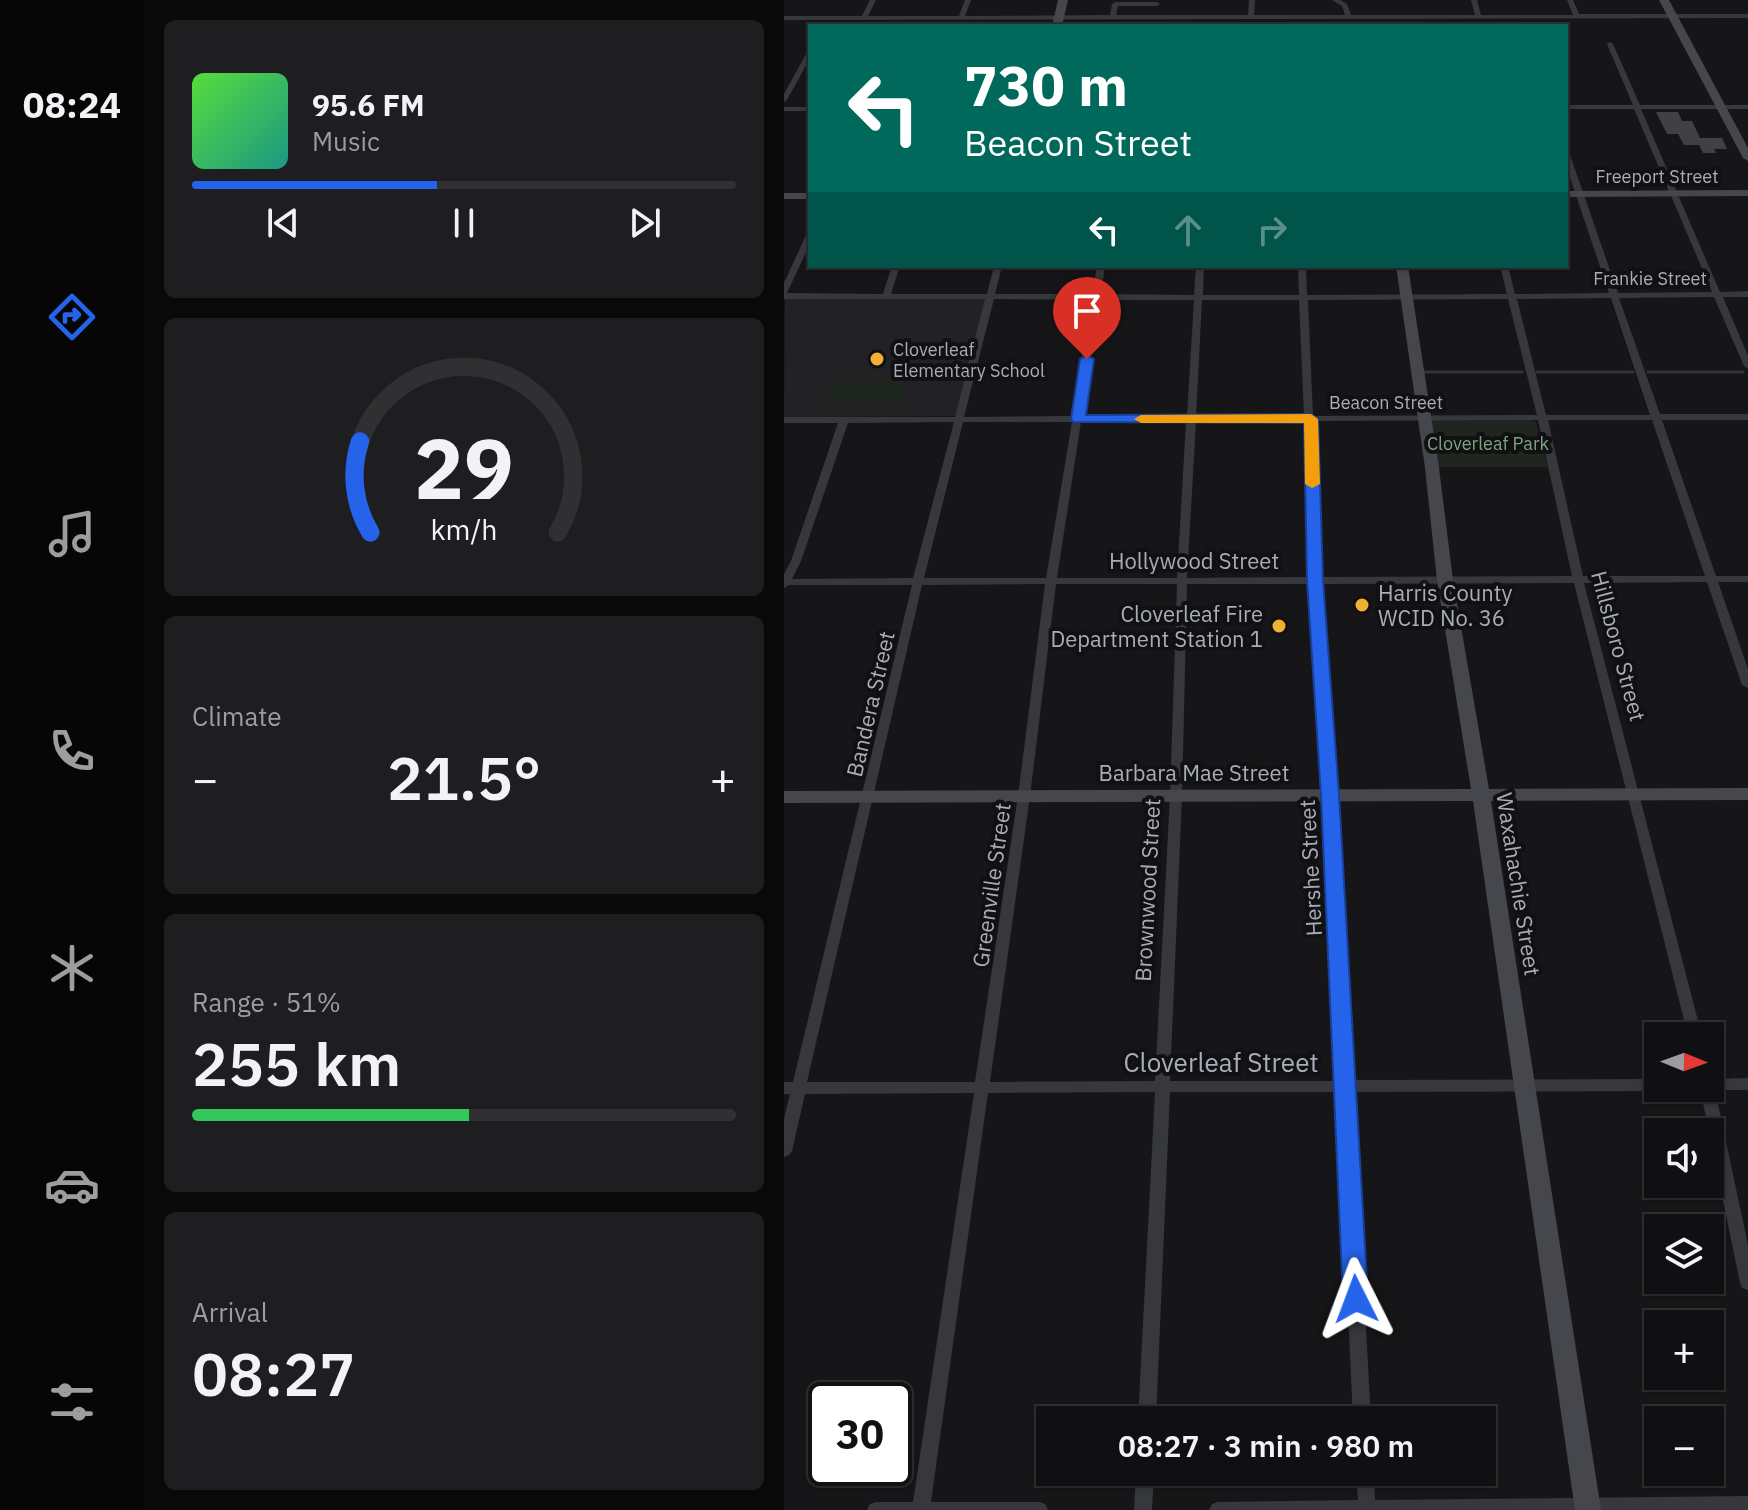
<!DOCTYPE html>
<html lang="en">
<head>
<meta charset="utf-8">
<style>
  body { margin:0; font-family:"IBM Plex Sans",sans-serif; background:#1e1e20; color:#f1f3f6; height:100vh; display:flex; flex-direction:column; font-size:30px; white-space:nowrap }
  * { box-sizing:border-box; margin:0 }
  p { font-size:26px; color:#9c9d9f }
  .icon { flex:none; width:44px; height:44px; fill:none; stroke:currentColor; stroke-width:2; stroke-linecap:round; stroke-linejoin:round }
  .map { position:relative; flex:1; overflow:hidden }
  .sheet { display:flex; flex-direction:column; gap:20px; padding:20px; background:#09090a; width:640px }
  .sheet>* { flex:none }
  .top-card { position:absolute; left:24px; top:24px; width:760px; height:244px; border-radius:0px; box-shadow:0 2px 6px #0004,0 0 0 2px #303032; background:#00695c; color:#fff; overflow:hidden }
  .needle { width:52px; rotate:91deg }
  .tools { position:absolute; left:860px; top:1022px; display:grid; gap:16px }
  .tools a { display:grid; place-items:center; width:80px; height:80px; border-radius:0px; background:#101012; box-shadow:0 2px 6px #0004,0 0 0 2px #303032; font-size:40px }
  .speed { position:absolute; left:24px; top:1382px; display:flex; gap:16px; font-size:40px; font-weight:700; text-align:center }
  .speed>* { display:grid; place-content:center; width:104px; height:104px; border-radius:50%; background:#101012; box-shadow:0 2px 6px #0004,0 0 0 2px #303032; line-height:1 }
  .speed .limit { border:4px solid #111; border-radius:12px; background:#fff; color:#111 }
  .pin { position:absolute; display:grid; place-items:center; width:68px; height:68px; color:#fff; margin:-82px -34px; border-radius:50% 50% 50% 0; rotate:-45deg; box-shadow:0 0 8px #0007 }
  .pin .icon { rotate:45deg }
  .me { position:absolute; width:88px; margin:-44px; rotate:357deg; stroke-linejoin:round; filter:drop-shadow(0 0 6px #0008) }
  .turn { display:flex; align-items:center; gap:28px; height:168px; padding:0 24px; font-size:36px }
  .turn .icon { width:104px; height:104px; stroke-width:2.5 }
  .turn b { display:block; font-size:56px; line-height:68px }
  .lanes { display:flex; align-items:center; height:76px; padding:0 24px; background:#0003; justify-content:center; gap:40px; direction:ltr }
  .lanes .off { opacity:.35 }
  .big { font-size:60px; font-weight:600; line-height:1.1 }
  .sheet .widget { flex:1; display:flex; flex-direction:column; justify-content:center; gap:12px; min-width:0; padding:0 28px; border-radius:12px; background:#1e1e20 }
  .sheet .dial { align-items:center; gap:0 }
  .dial svg { height:208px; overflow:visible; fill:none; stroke:#303032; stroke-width:7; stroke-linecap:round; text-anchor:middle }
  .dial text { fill:#f1f3f6; stroke:none }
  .song { display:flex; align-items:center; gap:24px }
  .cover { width:96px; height:96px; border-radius:12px; background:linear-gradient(135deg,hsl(110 70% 55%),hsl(170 70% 35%)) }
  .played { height:8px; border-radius:4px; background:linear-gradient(90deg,#2563eb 45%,#303032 45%) }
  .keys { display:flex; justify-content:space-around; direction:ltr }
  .heat { display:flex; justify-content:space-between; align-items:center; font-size:44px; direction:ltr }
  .charge { height:12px; border-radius:6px; background:linear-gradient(90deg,#34c759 51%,#303032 0) }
  .trip { position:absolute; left:252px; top:1406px; width:460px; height:80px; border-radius:0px; background:#101012; box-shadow:0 2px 6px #0004,0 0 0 2px #303032; font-weight:600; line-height:80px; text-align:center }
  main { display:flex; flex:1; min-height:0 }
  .tab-bar { display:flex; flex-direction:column; width:144px; justify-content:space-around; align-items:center; background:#060607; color:#9c9d9f }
  .tab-bar .icon { width:56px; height:56px }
  .tab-bar .active { color:#2563eb }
  .tab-bar b { font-size:36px; color:#f1f3f6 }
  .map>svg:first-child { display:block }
  .built { fill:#222225 }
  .green { fill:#1e261f }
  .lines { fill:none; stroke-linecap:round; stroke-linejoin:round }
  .stream { stroke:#2c353c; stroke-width:3 }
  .building { fill:#404145 }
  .street { fill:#37383d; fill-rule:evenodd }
  .secondary { fill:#45474d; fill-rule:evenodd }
  .route { fill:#2563eb; stroke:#184099; stroke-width:2 }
  .slow { fill:#f59e0b }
  .poi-dot { fill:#f2b134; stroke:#111113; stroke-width:3 }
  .labels { text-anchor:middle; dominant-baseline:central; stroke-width:8; stroke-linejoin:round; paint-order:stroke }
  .far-street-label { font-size:18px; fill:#a8adb8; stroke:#111113 }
  .far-poi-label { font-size:18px; fill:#a8adb8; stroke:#111113; text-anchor:start }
  .far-park-label { font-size:18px; fill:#7fa381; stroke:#111113 }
  .street-label { font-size:22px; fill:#a8adb8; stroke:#111113 }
  .poi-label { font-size:22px; fill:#a8adb8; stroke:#111113; text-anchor:start }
  .near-street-label { font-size:26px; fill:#a8adb8; stroke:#111113 }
</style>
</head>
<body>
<main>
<nav class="tab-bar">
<b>08:24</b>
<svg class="icon active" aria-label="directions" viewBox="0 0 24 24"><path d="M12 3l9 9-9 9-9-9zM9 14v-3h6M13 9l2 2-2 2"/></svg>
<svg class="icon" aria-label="music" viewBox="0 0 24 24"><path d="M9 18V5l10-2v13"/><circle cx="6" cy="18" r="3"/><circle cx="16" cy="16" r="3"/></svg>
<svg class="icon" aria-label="phone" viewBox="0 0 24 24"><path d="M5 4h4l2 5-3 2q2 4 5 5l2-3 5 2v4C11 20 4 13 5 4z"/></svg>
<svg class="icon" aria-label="climate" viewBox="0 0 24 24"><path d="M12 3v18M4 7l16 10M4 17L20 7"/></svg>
<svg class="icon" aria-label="car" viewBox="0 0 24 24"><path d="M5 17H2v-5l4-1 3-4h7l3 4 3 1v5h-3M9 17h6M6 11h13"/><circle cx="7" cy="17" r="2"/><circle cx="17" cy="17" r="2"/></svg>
<svg class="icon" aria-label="filters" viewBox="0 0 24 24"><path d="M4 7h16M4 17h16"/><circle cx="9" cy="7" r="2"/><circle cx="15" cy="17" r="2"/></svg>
</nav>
<section class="sheet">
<div class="widget">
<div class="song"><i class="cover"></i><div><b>95.6 FM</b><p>Music</p></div></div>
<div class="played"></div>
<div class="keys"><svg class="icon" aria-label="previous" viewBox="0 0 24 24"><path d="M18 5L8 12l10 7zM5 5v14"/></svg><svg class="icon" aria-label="pause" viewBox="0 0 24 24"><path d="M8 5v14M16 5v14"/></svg><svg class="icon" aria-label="next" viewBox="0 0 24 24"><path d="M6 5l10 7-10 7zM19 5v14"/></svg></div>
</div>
<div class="widget dial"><svg viewBox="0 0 100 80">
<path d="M14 69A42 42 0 1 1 86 69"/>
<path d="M14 69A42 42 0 0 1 10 34" stroke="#2563eb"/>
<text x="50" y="56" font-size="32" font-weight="700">29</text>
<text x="50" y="72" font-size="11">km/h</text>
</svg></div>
<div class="widget"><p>Climate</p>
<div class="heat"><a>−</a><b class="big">21.5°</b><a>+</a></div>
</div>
<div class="widget"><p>Range · 51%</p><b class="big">255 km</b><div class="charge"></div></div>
<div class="widget"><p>Arrival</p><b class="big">08:27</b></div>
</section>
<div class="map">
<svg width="964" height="1510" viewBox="0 0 964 1510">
  <rect width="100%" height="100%" fill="#161618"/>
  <polygon class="built" points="1,298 202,298 173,416 0,417"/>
  <g class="green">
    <polygon points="49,380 121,380 114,403 40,403"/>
    <polygon points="646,419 747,419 752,422 764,467 652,467"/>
  </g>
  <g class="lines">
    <g class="stream">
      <polyline points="636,372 738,372"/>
      <polyline points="753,372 849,372"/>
      <polyline points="864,372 959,372"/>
    </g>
  </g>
  <polygon class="building" points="872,112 894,112 898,121 908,121 916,138 938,138 943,149 930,149 932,153 919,153 915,145 900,145 894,134 883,134"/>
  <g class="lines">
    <g class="street">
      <polygon points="86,0 92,0 84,16 175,16 181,0 187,0 181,16 326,15 328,4 331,2 373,2 376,4 373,6 334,6 332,15 464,15 465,0 471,0 470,15 561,15 558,6 548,0 556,0 563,4 567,15 691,15 687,0 693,0 697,15 789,15 783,0 789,0 795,14 964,14 964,18 0,20 0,16 78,16"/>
      <path d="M826 42 829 44 856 105H964V109H857L936 292 964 291V297H939L964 356V369L960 366 930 297 835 298 876 414H964V420H878L932 576H964V582H934L964 669V688L958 685 923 582 800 583 918 1036H904L790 583 537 584 552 795 568 1080 874 1079V1088H880L874 1091 569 1092 587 1420H569L554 1092H386L372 1420H354L371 1092 204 1093 147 1502H255L261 1504 264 1510H83L86 1504 92 1502H129L190 1093 21 1094 8 1151 5 1155 0 1157V1119L6 1094H0V1082H9L128 585H5L0 588V574L7 561 54 423H0V417H171L201 299H0V283L22 235 26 233V244L3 293 99 294 108 266H116L107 294H203L210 266H218L211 294H308L313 266H321L317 294 410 295 412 266H420L419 295H515L514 266H522L523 295 723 294 716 266H724L731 294 825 293 782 166V153L786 155 834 293 928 292 850 109H782V105H849L823 44ZM827 298 866 415H762L733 299ZM210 299 307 300 288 416 180 417ZM724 299 753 415 529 416 524 300ZM316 300H410L403 416H298ZM418 300H515L520 416H412ZM754 420 788 576 536 577 529 421ZM764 420H868L921 576H799ZM520 421 526 577 403 578 412 422ZM170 422 129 578 8 579 17 561 64 423ZM179 422H288L262 578H140ZM297 422H402L393 578H273ZM261 584 234 796 191 1082H23L138 585ZM272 584H393L386 796 371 1081 206 1082 246 796ZM403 584H526L540 795 553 1081H386L398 796Z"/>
      <polygon points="26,50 26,58 3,100 0,102 0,94 23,52"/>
      <rect x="0" y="107" width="26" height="4"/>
      <polygon points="964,1078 964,1090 931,1090 964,1245 964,1290 958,1288 956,1283 916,1088 926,1088 926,1079"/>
      <polygon points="352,1472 370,1472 368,1510 350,1510"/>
      <polygon points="572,1472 590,1472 591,1500 964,1496 964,1510 425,1510 428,1504 434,1502 574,1500"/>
    </g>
    <g class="secondary">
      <polygon points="274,0 284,0 278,26 268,26"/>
      <polygon points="875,0 885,0 964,148 964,161 959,158"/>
      <polygon points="964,190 964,196 782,197 782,191"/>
      <rect x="0" y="193" width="26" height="6"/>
      <polygon points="612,266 624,266 655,468 669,580 705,789 964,788 964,800 707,801 817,1510 791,1510 689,801 0,803 0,791 687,789 653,580 641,468"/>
    </g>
  </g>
  <polygon class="route" points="303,355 310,359 302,415 527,414 534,419 539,580 555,795 584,1299 580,1306 572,1309 563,1306 559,1299 537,795 523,580 520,423 289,422 287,419 296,359"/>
  <polygon class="slow" points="527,414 534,419 536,484 528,488 521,484 520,423 357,423 350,419 357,415"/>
  <g class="poi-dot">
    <circle cx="93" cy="359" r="8"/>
    <circle cx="578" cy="605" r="8"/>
    <circle cx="495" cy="626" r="8"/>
  </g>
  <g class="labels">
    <g class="far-street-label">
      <text x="873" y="176">Freeport Street</text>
      <text x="866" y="278">Frankie Street</text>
      <text x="602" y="402">Beacon Street</text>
    </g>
    <g class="far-poi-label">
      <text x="109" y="349">Cloverleaf<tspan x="109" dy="21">Elementary School</tspan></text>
    </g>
    <g class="far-park-label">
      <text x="704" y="443">Cloverleaf Park</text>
    </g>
    <g class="street-label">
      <text x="410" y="560">Hollywood Street</text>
      <text transform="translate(835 646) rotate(75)">Hillsboro Street</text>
      <text transform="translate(86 704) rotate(-77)">Bandera Street</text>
      <text x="410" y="772">Barbara Mae Street</text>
      <text transform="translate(526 868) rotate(-93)">Hershe Street</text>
      <text transform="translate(735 884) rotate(81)">Waxahachie Street</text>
      <text transform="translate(207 885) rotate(-82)">Greenville Street</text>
      <text transform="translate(363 890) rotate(-87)">Brownwood Street</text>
    </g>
    <g class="poi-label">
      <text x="594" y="592">Harris County<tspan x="594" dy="25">WCID No. 36</tspan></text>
      <text x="479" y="613" text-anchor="end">Cloverleaf Fire<tspan x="479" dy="25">Department Station 1</tspan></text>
    </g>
    <g class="near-street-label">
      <text x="437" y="1062">Cloverleaf Street</text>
    </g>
  </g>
</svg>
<div class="tools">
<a><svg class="needle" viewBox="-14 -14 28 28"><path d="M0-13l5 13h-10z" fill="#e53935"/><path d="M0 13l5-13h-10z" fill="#9c9d9f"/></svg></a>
<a><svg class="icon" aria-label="sound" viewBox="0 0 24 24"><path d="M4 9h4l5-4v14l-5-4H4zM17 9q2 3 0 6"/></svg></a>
<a><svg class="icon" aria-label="layers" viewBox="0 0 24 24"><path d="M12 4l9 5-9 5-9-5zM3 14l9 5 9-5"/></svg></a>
<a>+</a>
<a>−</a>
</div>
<div class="speed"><div class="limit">30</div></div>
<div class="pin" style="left:303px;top:359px;background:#d93025"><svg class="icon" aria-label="arrive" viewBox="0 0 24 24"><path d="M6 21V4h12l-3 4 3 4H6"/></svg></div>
<svg class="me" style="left:572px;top:1299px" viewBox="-20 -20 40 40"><path d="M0-17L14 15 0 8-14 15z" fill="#2563eb" stroke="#fff" stroke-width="4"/></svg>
<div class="trip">08:27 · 3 min · 980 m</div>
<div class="top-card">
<div class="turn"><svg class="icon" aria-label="left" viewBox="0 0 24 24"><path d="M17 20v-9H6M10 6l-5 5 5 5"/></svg><div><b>730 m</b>Beacon Street</div></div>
<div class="lanes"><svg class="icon" aria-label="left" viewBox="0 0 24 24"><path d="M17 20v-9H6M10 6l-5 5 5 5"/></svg><svg class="icon off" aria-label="ahead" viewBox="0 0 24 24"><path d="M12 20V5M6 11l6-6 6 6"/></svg><svg class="icon off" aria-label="right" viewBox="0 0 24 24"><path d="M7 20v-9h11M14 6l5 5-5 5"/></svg></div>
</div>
</div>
</main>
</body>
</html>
